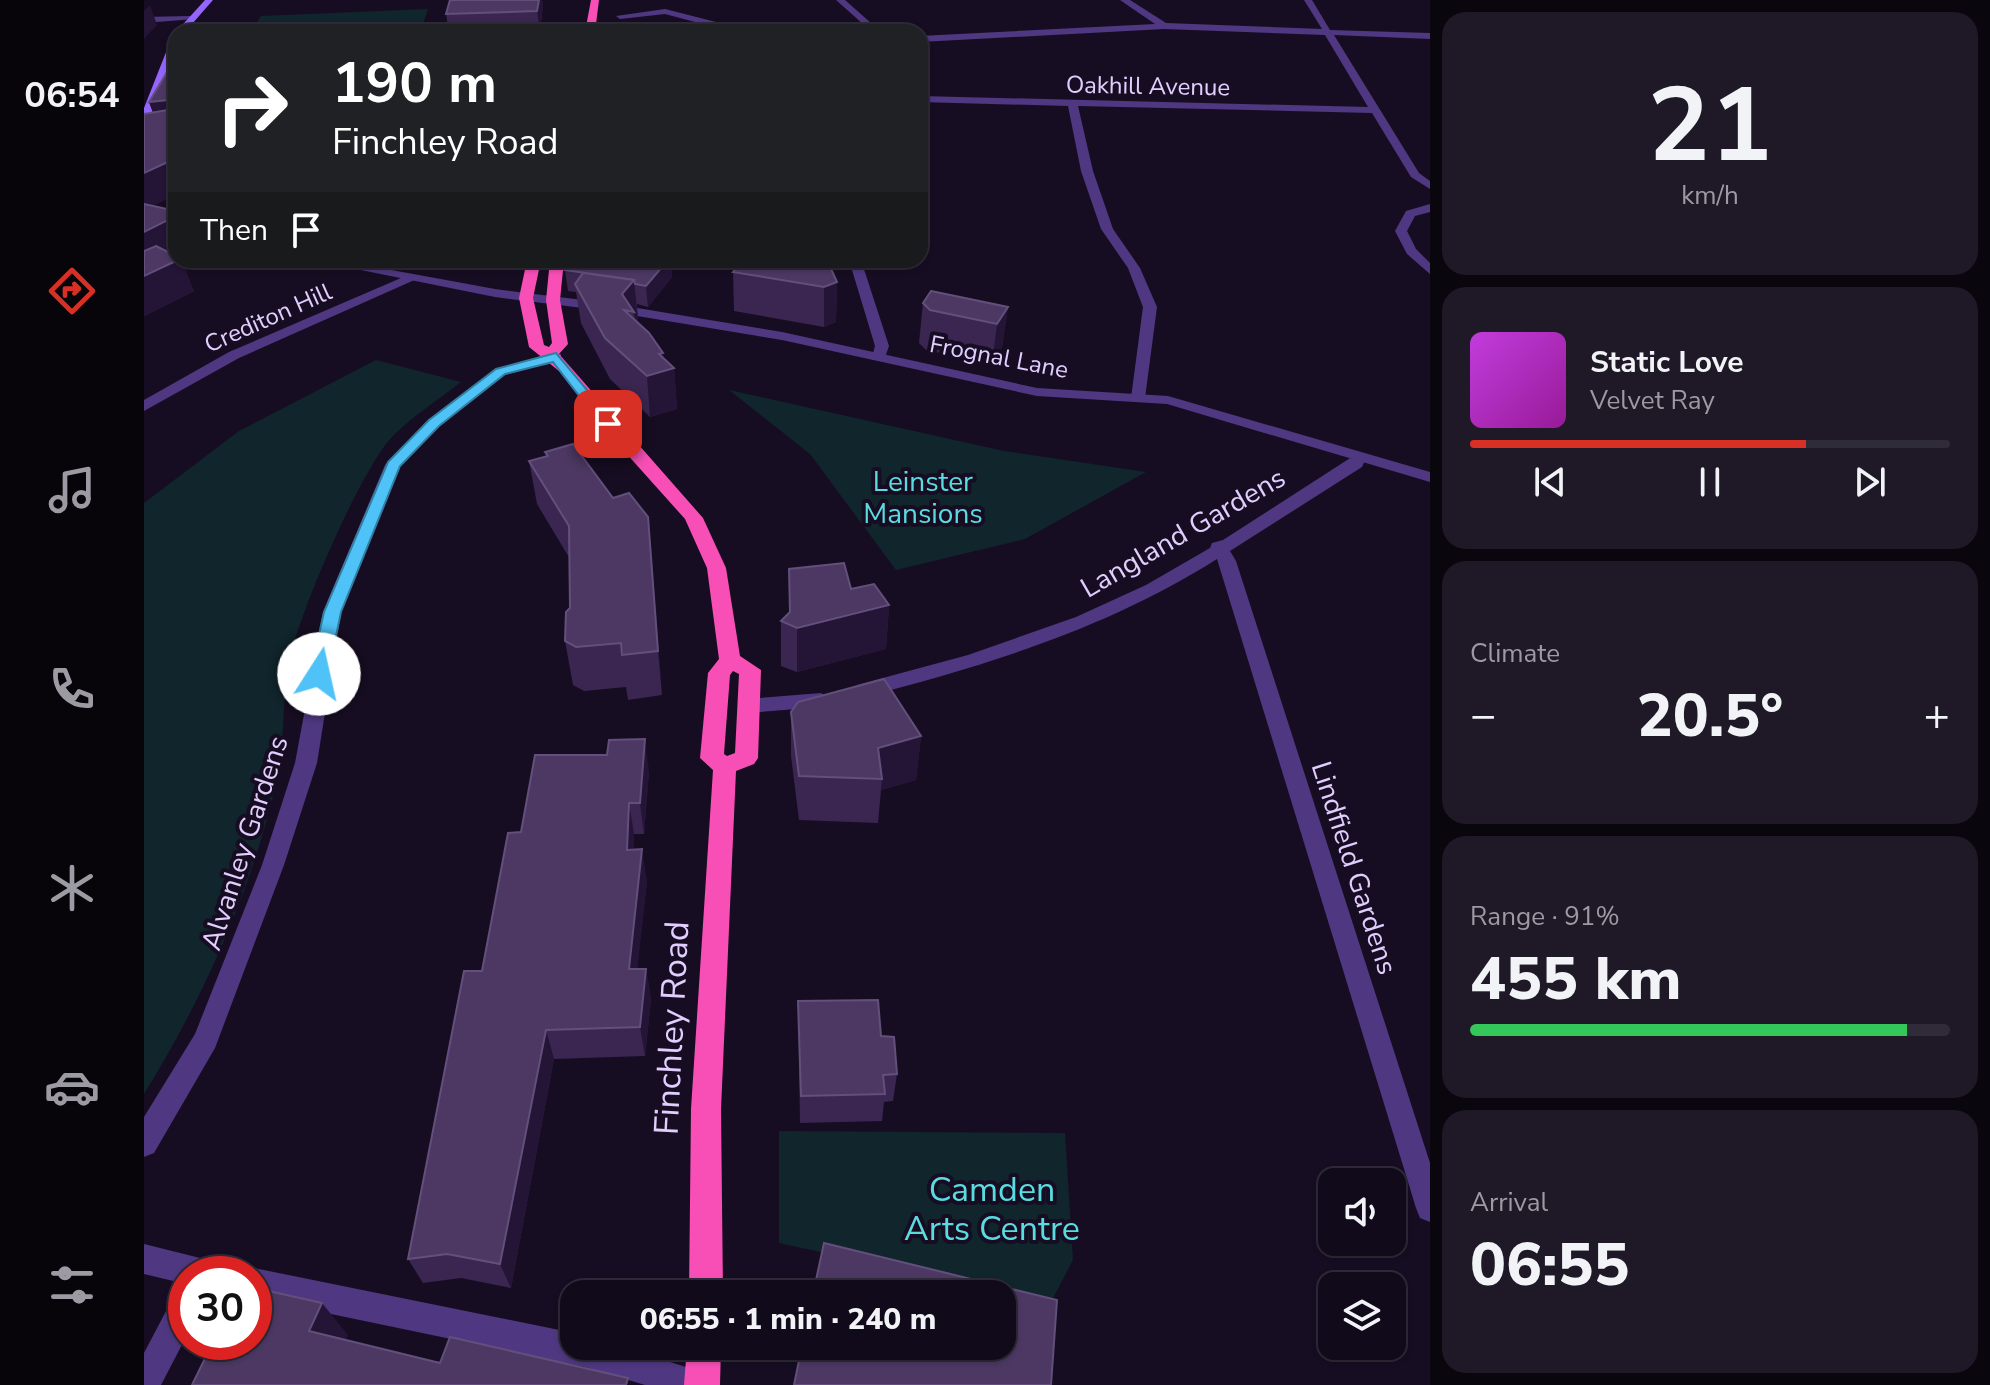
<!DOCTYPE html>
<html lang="en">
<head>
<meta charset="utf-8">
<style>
  body { margin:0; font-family:"Nunito Sans",sans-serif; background:#1e1827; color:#f1f3f6; height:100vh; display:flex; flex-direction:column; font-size:30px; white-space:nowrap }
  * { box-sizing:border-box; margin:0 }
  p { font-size:26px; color:#9c9aa2 }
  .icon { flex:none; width:44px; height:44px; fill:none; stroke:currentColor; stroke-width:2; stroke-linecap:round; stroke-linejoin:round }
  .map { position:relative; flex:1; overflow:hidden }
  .panel { display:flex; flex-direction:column; gap:12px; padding:12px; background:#09060e; width:560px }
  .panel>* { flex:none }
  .guide { position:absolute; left:24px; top:24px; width:760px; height:244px; border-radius:24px; box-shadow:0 2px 6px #0004,0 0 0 2px #302b39; background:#202124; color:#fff; overflow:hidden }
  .tools { position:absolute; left:1174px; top:1168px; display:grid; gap:16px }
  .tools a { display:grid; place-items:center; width:88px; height:88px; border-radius:16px; background:#110a1a; box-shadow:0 2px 6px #0004,0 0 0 2px #302b39; font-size:40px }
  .speed { position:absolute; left:24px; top:1256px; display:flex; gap:16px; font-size:40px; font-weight:700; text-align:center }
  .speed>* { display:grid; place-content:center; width:104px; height:104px; border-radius:50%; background:#110a1a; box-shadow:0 2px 6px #0004,0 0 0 2px #302b39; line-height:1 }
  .speed .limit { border:12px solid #d22; background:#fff; color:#111 }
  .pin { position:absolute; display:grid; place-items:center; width:68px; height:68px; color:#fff; margin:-34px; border-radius:16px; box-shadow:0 4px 12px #0006 }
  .me { position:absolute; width:88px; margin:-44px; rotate:10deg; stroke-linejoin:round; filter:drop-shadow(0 0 6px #0008) }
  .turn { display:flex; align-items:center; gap:28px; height:168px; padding:0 32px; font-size:36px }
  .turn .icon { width:104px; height:104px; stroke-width:2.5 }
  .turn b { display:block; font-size:56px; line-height:68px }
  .then { display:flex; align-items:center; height:76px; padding:0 32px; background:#0003; gap:16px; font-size:30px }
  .big { font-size:60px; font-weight:800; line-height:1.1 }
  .panel .tile { flex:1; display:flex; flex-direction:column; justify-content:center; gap:12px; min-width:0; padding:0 28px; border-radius:24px; background:#1e1827 }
  .panel .dial { align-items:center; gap:0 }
  .dial b { font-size:104px; line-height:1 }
  .song { display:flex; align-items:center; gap:24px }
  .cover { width:96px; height:96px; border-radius:12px; background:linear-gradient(135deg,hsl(290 70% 55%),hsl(300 70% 35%)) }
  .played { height:8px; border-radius:4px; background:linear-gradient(90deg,#d93025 70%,#302b39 70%) }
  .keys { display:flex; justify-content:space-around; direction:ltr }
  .heat { display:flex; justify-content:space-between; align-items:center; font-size:44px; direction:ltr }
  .charge { height:12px; border-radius:6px; background:linear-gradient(90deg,#34c759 91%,#302b39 0) }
  .trip { position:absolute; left:416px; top:1280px; width:456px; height:80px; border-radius:24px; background:#110a1a; box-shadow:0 2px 6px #0004,0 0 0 2px #302b39; font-weight:800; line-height:80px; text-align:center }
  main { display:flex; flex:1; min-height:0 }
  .tabs { display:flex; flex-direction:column; width:144px; justify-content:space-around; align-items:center; background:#07040a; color:#9c9aa2 }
  .tabs .icon { width:56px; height:56px }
  .tabs .on { color:#d93025 }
  .tabs b { font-size:36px; color:#f1f3f6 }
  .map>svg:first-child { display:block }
  .green { fill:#10252c }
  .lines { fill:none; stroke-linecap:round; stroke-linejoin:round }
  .minor { fill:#4f3881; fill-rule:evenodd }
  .tertiary { fill:#4f3881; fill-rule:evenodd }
  .secondary { fill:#9465ff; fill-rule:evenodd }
  .trunk { fill:#f74fb6; fill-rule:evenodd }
  .wall { fill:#3a2650 }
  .shaded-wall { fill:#241436 }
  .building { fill:#4c3863; stroke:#634f7b; stroke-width:2 }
  .route { fill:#4fc3f7; stroke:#337fa1; stroke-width:2 }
  .labels { text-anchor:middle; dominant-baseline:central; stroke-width:8; stroke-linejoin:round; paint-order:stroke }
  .far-street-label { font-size:24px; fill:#e1ceff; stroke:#170d22 }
  .park-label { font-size:28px; fill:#59dce0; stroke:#170d22 }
  .street-label { font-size:28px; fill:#e1ceff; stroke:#170d22 }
  .near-street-label { font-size:34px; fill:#e1ceff; stroke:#170d22 }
  .near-park-label { font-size:34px; fill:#59dce0; stroke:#170d22 }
</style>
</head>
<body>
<main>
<nav class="tabs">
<b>06:54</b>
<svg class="icon on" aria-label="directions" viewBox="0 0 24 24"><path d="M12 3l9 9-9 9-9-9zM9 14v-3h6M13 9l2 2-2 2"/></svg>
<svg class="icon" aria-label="music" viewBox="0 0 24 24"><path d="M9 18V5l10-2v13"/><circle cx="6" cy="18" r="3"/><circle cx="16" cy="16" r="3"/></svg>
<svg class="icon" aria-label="phone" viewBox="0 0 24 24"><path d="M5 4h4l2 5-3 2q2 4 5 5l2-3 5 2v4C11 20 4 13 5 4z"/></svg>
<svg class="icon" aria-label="climate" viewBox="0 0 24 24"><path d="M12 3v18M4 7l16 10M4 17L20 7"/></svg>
<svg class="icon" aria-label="car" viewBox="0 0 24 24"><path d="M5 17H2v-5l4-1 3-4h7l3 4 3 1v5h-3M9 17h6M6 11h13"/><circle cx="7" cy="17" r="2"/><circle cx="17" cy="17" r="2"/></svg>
<svg class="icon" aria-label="filters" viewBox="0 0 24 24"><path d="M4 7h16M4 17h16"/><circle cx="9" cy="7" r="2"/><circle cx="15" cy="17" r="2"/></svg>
</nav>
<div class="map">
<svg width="1286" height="1385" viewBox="0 0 1286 1385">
  <rect width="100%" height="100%" fill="#170d22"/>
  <g class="green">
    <polygon points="284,9 279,24 265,24 263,28 107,32 117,16"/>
    <path d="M232 360 317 382C294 400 267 417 247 438 216 472 153 617 145 663 138 703 141 744 132 783 108 890 58 1001 0 1094V503L95 431Z"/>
    <polygon points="585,390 860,451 1002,472 881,539 752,570 666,454"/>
    <polygon points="635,1131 921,1133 929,1260 907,1302 635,1243"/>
  </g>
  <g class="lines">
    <g class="minor">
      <polygon points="692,0 701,0 737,32 728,32"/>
      <polygon points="976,0 986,0 1022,23 1178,29 1160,0 1168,0 1186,30 1286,33 1286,39 1190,35 1275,173 1286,181 1286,189 1267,177 1228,113 934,106 949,171 969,229 996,268 1013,307 1001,398 994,402 987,398 999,307 984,268 957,229 937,171 924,106 776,102 776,96 1224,107 1181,35 1020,29 776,42 776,36 1011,24"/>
      <polygon points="521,9 572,22 578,32 570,32 566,26 521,14 476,19 472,16"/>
      <polygon points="0,17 46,16 50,19 0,23"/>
      <polygon points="1286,204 1286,212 1271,216 1263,231 1272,249 1286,263 1286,274 1263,254 1251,231 1262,211"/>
      <polygon points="39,260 55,260 0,287 0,278"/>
      <polygon points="705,260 717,260 745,346 740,360 728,357 731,346"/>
      <polygon points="264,275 275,278 95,358 0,411 0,400 85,352"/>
      <polygon points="412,353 417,354 417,360 361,375 295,426 256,467 197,612 173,763 140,865 71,1048 10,1153 0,1157 0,1117 51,1034 118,865 151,763 179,612 241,465 285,420 351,369"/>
      <path d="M1214 453 1222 458 1218 467 1086 551 1092 561 1286 1163V1222L1276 1218 1272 1208 1073 559C964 628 844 665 720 697L710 690 713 685 824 655 932 617 1002 585 1066 548 1068 543 1079 540Z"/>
      <polygon points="677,693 687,700 677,707 604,713 594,706 604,699"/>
      <polygon points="42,1290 42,1337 17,1385 0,1385 0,1353 31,1294"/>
    </g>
    <g class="tertiary">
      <polygon points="167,260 193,260 351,289 463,303 638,332 893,388 1024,396 1286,472 1286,482 1023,404 893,396 638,340 463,311 351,297"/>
      <polygon points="0,1244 76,1263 80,1274 42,1274 42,1284 0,1274"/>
      <polygon points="110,1268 430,1333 430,1346 476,1346 564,1374 569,1385 501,1385 441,1367 110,1298 110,1274 99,1274"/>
    </g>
    <g class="secondary">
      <polygon points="61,0 69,0 41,32 32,32"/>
      <polygon points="32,34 32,49 5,121 0,124 0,108 28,37"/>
    </g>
    <g class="trunk">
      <polygon points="447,0 455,0 451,32 441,32"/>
      <path d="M383 260H397L389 298 400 345 405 347 408 343 402 300 406 260H420L416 300 424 344 415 354 559 518 582 568 596 656 617 670 614 758 610 764 592 771 577 1109 579 1294H545L547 1109 569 770 556 758 564 673 575 659 563 568 541 519 464 433 415 371 385 347 375 298ZM589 671 595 674 591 753 583 756 580 754 586 675Z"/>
      <polygon points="543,1346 577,1346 576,1385 540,1385"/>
    </g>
  </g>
  <g class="wall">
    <polygon points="306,0 398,0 399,6 396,31 305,32 302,14"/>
    <polygon points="32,64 32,194 8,206 31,255 50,291 0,316 0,114 9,113 5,102"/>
    <polygon points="244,260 288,260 279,267"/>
    <polygon points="431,260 527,260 528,277 504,307 493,304 494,319 492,321 519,353 520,359 530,368 533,409 506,417 466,379 437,323 432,292 424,291 421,270"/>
    <polygon points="589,272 693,282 692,322 680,327 590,311"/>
    <polygon points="779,303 864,307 858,347 848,364 782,350 775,343"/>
    <polygon points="401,452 469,498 504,517 518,695 484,700 482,687 440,691 429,685 421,641 426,608 426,559 393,504 385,461 402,457"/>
    <polygon points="645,569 707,589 745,605 742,649 653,672 637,666 637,621 645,613"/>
    <polygon points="647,712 777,736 772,780 737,790 734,823 655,820 647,756"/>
    <polygon points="505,771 500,834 490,834 489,850 503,881 493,969 502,969 507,999 501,1056 410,1059 367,1288 317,1278 279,1283 264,1259 338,971 377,832"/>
    <polygon points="654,1001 737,1036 753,1074 749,1101 740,1102 738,1121 656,1123"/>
  </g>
  <g class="shaded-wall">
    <polygon points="395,0 398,0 399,6 396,31 393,11"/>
    <polygon points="6,5 13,25 0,39 0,11"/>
    <polygon points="24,100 32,123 16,130 5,102"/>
    <polygon points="26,161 32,178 32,194 0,210 0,173"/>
    <polygon points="32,216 32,255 8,267 38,260 50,291 0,316 0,232"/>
    <polygon points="277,260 288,260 279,267"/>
    <polygon points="524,260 527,260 528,277 504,307 502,286"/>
    <polygon points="490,280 494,319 491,323 490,312 478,294"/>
    <polygon points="693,282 692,322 680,327 680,287"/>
    <polygon points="864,307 858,347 848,364 853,324"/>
    <polygon points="519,353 521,370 530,368 533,409 506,417 503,376 515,354"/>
    <polygon points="504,517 508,560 518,695 514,651"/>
    <polygon points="745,605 742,649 653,672 653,628"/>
    <polygon points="777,736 772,780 737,790 738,779 734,748"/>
    <polygon points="501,739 505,771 500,834 496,803"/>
    <polygon points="485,803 490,834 488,881 483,850"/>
    <polygon points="498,849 503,881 490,999 485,969"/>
    <polygon points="502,969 507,999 501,1056 496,1027"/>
    <polygon points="402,1030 410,1059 367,1288 356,1264"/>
    <polygon points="178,1303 204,1335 192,1362 165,1331"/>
  </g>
  <g class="building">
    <polygon points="306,0 395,0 393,11 302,14"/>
    <polygon points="28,64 32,64 32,165 26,161 0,173 0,114 24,110 24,100 5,102"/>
    <polygon points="0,204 32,211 32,216 0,232"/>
    <polygon points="12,246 32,256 32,260 34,260 0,276 0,251"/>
    <polygon points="431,260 524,260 502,286 491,284 490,280 421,270"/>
    <polygon points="599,260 683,260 693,282 680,287 589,272"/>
    <polygon points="439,273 490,280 478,294 490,312 480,310 505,333 519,353 515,354 530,368 503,376 461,338 431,284"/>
    <polygon points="787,291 864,307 853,324 786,310 779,303"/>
    <polygon points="429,444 469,498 485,493 504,517 514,651 478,655 477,643 432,647 421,641 422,612 426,608 425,526 385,461 404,456 401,452"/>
    <polygon points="700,563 707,589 730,584 745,605 653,628 637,621 646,612 645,569"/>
    <polygon points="740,679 777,736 734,748 738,779 655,776 647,712 654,702"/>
    <polygon points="501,739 496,803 485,803 483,850 498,849 485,969 502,969 496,1027 402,1030 356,1264 303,1254 264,1259 320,971 338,971 364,833 377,832 391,755 463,755 465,740"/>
    <polygon points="734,1000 737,1036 750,1037 753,1074 739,1075 741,1094 657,1096 654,1001"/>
    <polygon points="680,1243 913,1300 907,1385 650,1385 658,1346 858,1346 858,1294 669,1294"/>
    <polygon points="120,1290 178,1303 165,1331 296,1363 306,1337 484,1378 482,1385 48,1385 69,1342 110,1342 110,1310"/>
  </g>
  <polygon class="route" points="412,353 469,421 469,427 459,427 409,362 361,374 295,426 256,466 197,612 184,674 182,679 169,679 166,674 180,612 244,462 285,420 352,369"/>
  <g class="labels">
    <g class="far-street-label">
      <text transform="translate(1004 86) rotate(1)">Oakhill Avenue</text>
      <text transform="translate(124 318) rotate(-24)">Crediton Hill</text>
      <text transform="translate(855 357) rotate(11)">Frognal Lane</text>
    </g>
    <g class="park-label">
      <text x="779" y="482">Leinster<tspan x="779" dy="32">Mansions</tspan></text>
    </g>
    <g class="street-label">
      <text transform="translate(1039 533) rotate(-30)">Langland Gardens</text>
      <text transform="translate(101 843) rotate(-72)">Alvanley Gardens</text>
      <text transform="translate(1210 868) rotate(72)">Lindfield Gardens</text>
    </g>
    <g class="near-street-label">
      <text transform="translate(528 1028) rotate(-87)">Finchley Road</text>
    </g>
    <g class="near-park-label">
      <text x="848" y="1190">Camden<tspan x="848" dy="39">Arts Centre</tspan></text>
    </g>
  </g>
</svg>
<div class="tools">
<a><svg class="icon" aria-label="sound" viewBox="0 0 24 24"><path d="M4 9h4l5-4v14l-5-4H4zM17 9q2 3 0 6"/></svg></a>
<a><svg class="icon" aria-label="layers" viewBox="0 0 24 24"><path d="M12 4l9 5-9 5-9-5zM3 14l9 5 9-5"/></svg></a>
</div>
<div class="speed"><div class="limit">30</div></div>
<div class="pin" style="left:464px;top:424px;background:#d93025"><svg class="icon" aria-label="arrive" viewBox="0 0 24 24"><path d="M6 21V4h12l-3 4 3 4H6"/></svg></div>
<svg class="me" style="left:175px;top:674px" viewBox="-20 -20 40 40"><circle r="19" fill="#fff"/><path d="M0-13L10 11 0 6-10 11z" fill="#4fc3f7"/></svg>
<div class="trip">06:55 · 1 min · 240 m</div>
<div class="guide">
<div class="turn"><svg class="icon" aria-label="right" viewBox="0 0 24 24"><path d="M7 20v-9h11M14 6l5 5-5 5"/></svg><div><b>190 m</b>Finchley Road</div></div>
<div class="then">Then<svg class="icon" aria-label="arrive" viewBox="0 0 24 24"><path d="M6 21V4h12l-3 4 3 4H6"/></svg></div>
</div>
</div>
<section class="panel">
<div class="tile dial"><b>21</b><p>km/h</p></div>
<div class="tile">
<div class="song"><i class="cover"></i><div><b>Static Love</b><p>Velvet Ray</p></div></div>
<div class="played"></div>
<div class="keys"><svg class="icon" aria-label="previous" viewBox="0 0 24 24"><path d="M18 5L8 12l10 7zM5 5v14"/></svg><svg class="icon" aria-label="pause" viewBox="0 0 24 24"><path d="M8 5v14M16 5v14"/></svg><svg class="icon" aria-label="next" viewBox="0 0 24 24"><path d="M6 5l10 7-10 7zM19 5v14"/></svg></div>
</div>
<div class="tile"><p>Climate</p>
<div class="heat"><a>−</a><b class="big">20.5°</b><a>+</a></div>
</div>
<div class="tile"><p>Range · 91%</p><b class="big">455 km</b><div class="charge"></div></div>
<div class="tile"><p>Arrival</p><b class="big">06:55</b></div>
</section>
</main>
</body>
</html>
